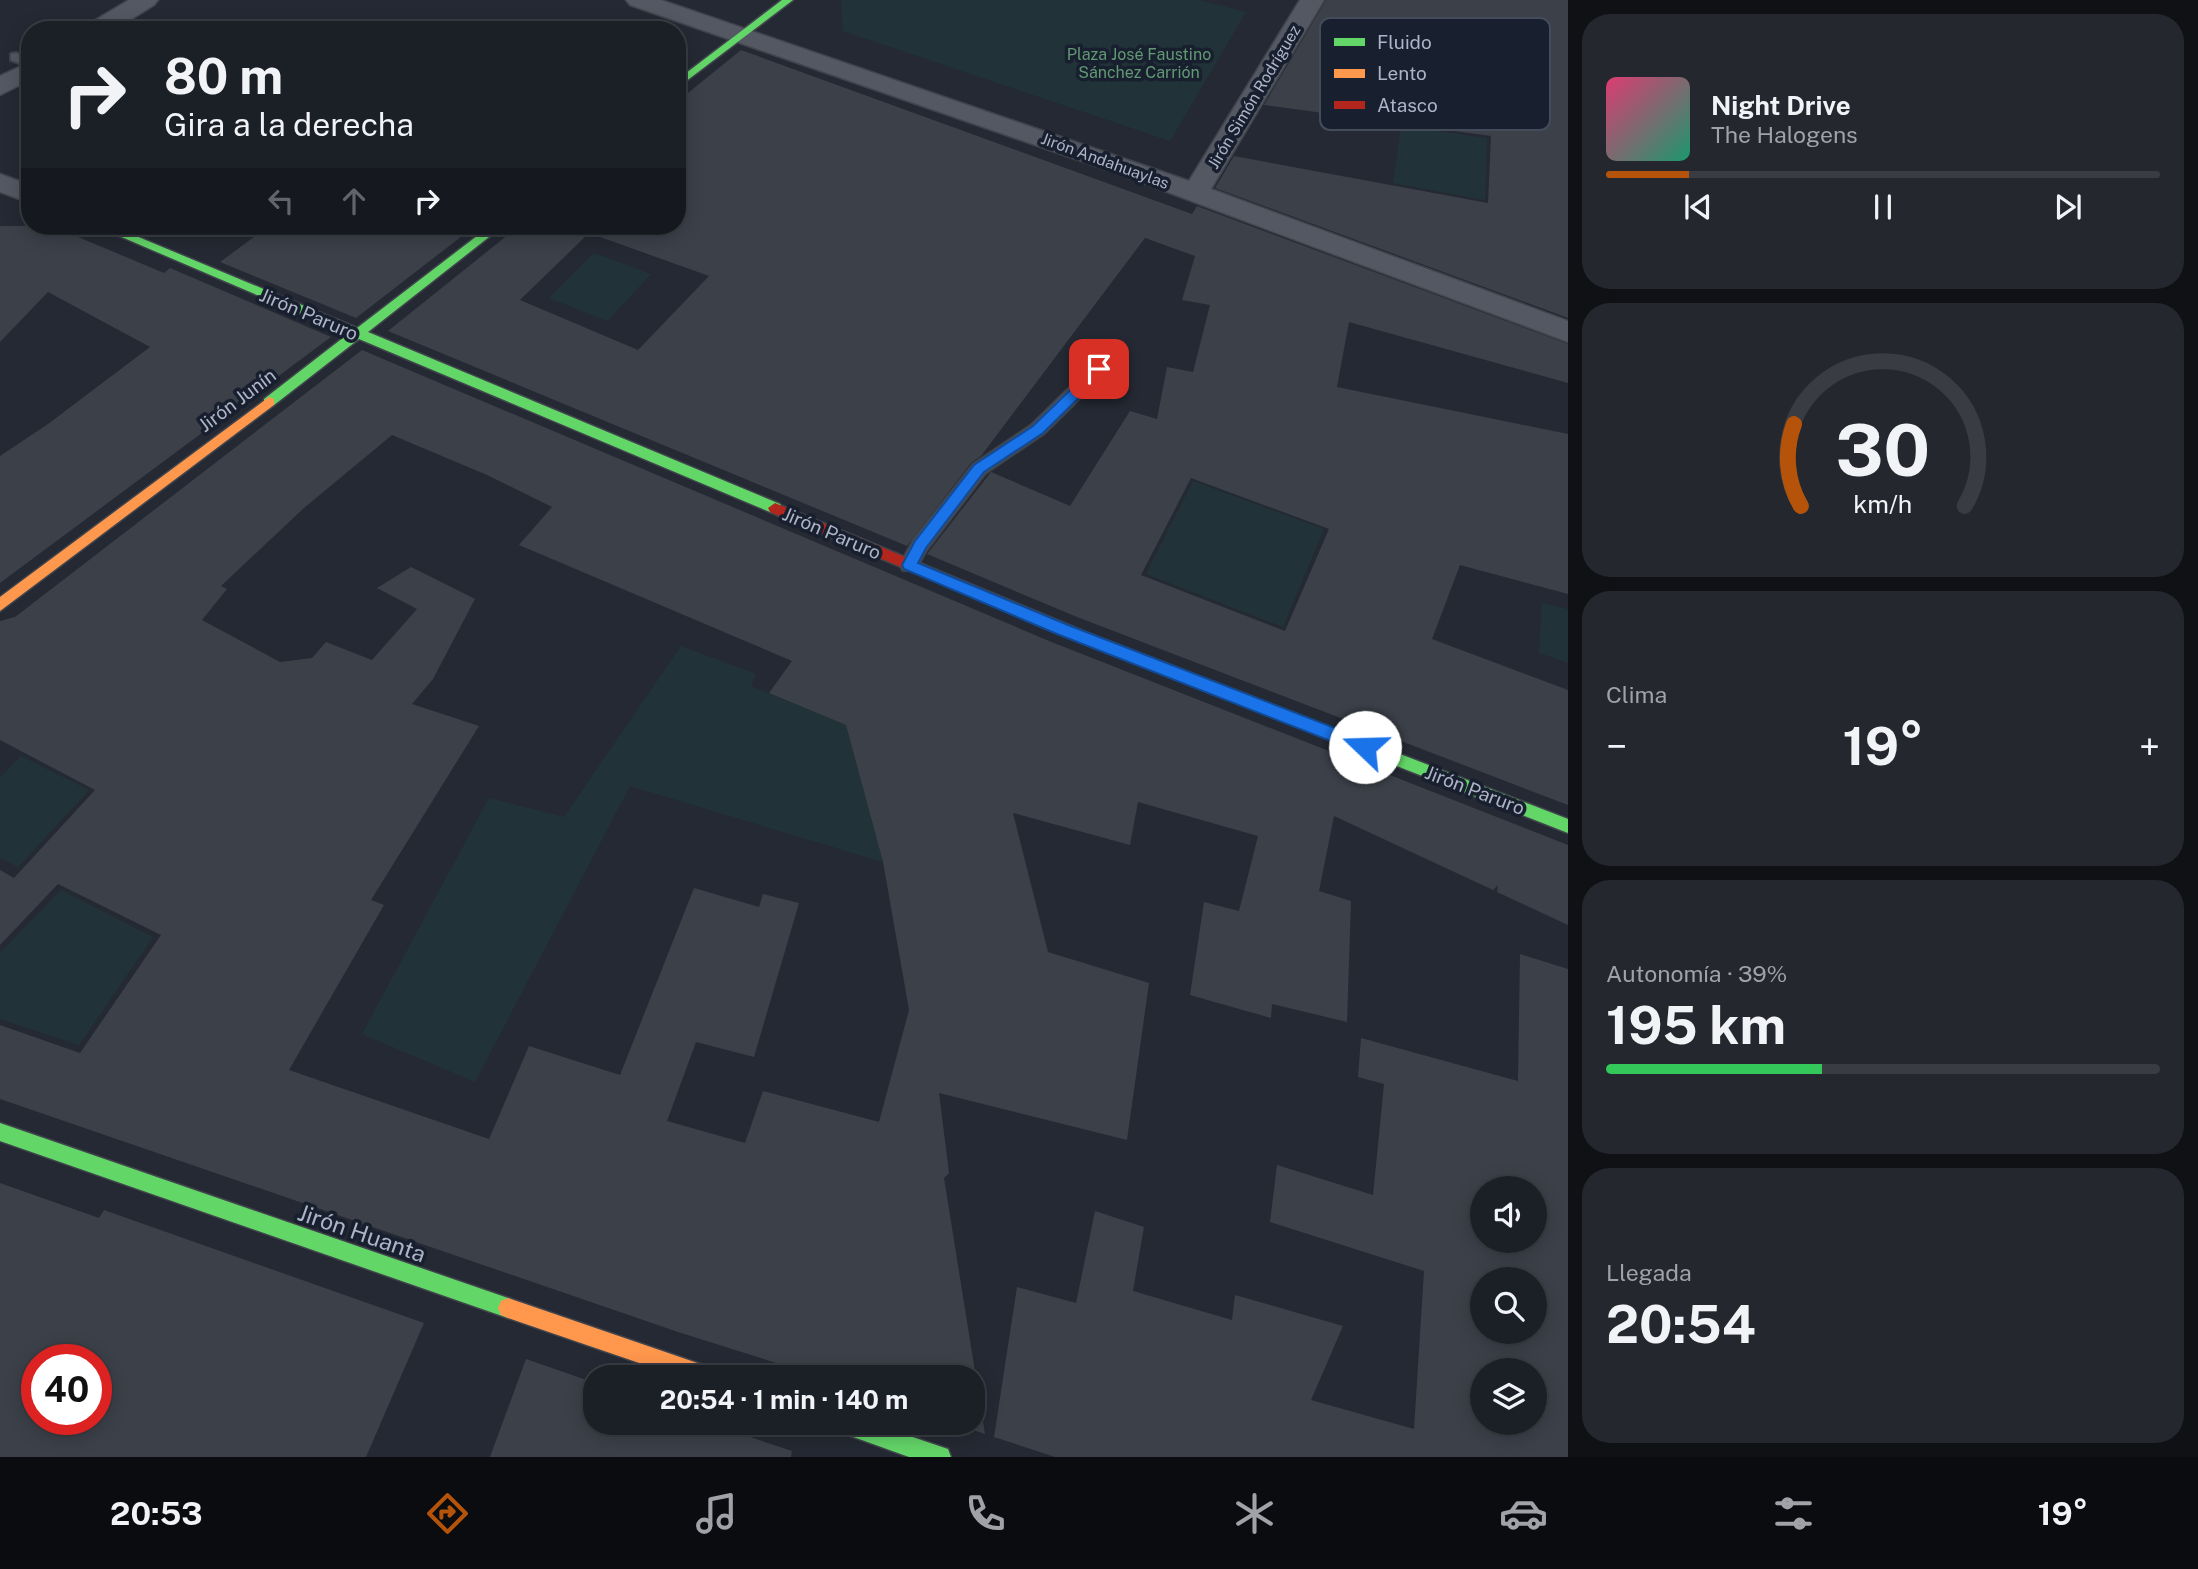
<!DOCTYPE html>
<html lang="es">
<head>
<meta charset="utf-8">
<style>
  body { margin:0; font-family:"Public Sans",sans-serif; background:#24272e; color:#f1f3f6; height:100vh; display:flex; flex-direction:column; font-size:26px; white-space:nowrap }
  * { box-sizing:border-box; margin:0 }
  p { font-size:23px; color:#a0a2a7 }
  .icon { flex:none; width:38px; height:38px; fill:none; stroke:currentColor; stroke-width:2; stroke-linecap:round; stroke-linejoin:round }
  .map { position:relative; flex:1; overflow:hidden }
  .sheet { display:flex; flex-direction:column; gap:14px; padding:14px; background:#0f1115; width:630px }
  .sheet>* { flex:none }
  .hud { position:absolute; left:21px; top:21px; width:665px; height:214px; border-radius:28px; box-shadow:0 4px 18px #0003,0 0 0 2px #393d43; background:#1b1f26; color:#f1f3f6; overflow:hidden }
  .fabs { position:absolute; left:1470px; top:1176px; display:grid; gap:14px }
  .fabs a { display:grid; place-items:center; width:77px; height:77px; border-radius:50%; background:#1b1f26; box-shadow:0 4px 18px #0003,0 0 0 2px #393d43; font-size:35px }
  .speed { position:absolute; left:21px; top:1344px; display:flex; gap:14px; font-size:35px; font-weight:700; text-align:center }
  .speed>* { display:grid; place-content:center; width:91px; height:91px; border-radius:50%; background:#1b1f26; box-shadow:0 4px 18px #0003,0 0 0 2px #393d43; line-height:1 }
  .speed .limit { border:10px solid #d22; background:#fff; color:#111 }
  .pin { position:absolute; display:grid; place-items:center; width:60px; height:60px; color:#fff; margin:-30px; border-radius:14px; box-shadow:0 4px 10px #0006 }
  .me { position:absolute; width:77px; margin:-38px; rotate:291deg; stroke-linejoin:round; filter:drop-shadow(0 0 5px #0008) }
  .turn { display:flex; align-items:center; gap:24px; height:147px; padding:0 28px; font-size:32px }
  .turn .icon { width:91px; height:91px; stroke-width:2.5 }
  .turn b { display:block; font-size:49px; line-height:60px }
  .lanes { display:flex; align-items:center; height:66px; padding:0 28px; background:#0003; justify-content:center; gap:35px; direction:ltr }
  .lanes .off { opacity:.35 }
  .big { font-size:52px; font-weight:700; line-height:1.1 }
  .sheet .widget { flex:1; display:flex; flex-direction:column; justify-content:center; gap:10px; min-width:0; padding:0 24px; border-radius:28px; background:#24272e }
  .sheet .dial { align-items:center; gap:0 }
  .dial svg { height:182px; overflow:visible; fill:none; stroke:#393d43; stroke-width:7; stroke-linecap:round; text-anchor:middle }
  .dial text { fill:#f1f3f6; stroke:none }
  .song { display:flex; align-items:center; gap:21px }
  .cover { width:84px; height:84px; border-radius:10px; background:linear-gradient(135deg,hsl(340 70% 55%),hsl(160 70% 35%)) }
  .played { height:7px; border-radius:4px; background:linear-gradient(90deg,#b45309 15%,#393d43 15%) }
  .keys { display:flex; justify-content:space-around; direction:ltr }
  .heat { display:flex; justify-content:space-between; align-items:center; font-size:38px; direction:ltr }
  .charge { height:10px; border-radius:5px; background:linear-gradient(90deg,#34c759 39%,#393d43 0) }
  .trip { position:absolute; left:583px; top:1365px; width:402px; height:70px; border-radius:28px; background:#1b1f26; box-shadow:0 4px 18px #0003,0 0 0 2px #393d43; font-weight:700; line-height:70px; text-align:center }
  .dock { display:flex; height:112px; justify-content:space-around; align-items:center; background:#0b0c0f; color:#a0a2a7 }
  .dock .icon { width:49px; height:49px }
  .dock .selected { color:#b45309 }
  .dock b { font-size:32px; color:#f1f3f6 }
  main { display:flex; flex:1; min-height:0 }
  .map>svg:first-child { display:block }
  .green { fill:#213339 }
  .building { fill:#3c4049; fill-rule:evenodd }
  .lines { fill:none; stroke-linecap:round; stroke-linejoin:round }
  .lane-casing { stroke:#40444c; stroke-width:4 }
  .street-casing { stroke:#40444c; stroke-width:3 }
  .fast-casing { stroke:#40444c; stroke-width:3 }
  .slow-casing { stroke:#40444c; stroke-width:3 }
  .jam-casing { stroke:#40444c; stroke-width:3 }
  .lane { fill:#545862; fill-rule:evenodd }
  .street { fill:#545862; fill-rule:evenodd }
  .fast { fill:#63d668; fill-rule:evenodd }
  .slow { fill:#ff974d; fill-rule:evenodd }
  .jam { fill:#b3261e; fill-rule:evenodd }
  .route { fill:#1a73e8; stroke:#114b97; stroke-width:2 }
  .labels { text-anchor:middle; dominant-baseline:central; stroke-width:7; stroke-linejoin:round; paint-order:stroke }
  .far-park-label { font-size:16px; fill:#629873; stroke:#181f2e }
  .far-street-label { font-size:16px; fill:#acb4c6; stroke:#181f2e }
  .street-label { font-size:19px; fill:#acb4c6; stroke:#181f2e }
  .near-street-label { font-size:23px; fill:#acb4c6; stroke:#181f2e }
  .key { fill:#181f2e; stroke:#444c5c; stroke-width:2 }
  .key-label { font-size:19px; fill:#acb4c6 }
</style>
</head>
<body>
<main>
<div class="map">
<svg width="1568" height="1457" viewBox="0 0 1568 1457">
  <rect width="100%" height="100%" fill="#242933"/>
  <g class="green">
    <polygon points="841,0 1199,0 1246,12 1170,141 843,31"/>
    <polygon points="1401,126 1487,138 1485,200 1393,183"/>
    <polygon points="594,253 651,274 607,321 549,298"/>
    <polygon points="1193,481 1324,529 1283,627 1146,574"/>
    <polygon points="1542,603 1568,609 1568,663 1539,653"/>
    <polygon points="681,646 756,674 751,686 846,725 883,862 630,786 475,1082 362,1034 489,798 564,817"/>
    <polygon points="21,756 89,790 18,867 0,858 0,778"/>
    <polygon points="61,890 153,937 79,1045 0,1019 0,953"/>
  </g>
  <g class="building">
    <polygon points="1326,0 1568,0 1568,318 1215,188 1234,156 1488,203 1491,136 1264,105"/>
    <path d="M741 50 1192 214 1197 206 1568 344V383L1349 322 1337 387 1568 434V594L1460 565 1432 639 1568 690V805L1077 617 927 554 991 472 1070 506 1130 411 1157 419 1167 367 1193 372 1210 305 1182 300 1195 256 1145 238 981 456 971 463 907 546 388 331 509 234 514 226H677V97L688 93ZM589 233 709 276 638 350 520 300ZM1191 478 1329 529 1285 631 1141 575Z"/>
    <polygon points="0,226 52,226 164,273 170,268 331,337 0,583 0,456 48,424 150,347 48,292 0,342"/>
    <polygon points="269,226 475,226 356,318 220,262"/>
    <path d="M362 350 1049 641 1568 845V925L1497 892 1498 885 1493 890 1334 816 1319 891 1351 901 1347 1022 1272 1004 1271 1018 1190 995 1204 902 1239 911 1258 836 1138 802 1130 845 1013 813 1048 952 1149 983 1127 1140 939 1093 949 1173 944 1178 985 1434 953 1423H973V1377H821L678 1332 0 1099V1025L80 1053 161 935 58 884 0 945V870L14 878 95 790 0 740V621L15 617ZM392 435 487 475 552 507 519 545 792 661 769 693 846 725 883 862 909 1010 879 1122 763 1091 745 1143 667 1121 696 1042 754 1057 799 903 763 894 759 907 694 888 620 1075 529 1046 489 1139 289 1070 384 905 371 900 479 726 412 704 433 679 475 599 411 567 377 588 417 609 372 660 326 642 312 658 280 662 202 620 227 589 221 586 304 508Z"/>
    <path d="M1520 954 1568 969V1457H1055L994 1437 1017 1287 1076 1303 1095 1211 1144 1227 1133 1291 1232 1320 1235 1295 1343 1326 1311 1400 1414 1429 1424 1271 1270 1222 1277 1165 1373 1195 1384 1084 1358 1077 1361 1038 1518 1081ZM1482 1188H1535V1241H1482ZM1482 1279H1535V1332H1482ZM1482 1370H1535V1423H1482Z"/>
    <path d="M0 1183 99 1218 104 1210 424 1323 366 1457H0ZM37 1360H96V1419H37Z"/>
    <polygon points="526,1359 595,1383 595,1423 709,1423 792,1451 791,1457 490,1457"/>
  </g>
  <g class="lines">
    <defs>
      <g id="lane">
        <polygon points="16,53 30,58 30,67 11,60 11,54"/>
        <polygon points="1099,364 1107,369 1105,373 1044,433 985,473 926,550 915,570 903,570 900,565 914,540 973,465 1032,425 1093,365"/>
      </g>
      <g id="street">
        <polygon points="129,0 158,0 154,5 114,30 84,30 87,25"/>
        <polygon points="626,0 661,0 1189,181 1300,0 1324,0 1211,189 1568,321 1568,342 1122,175 630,5"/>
        <polygon points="30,62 30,80 0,95 0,76"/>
        <polygon points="0,174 30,185 30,203 0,192"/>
      </g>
      <g id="fast">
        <polygon points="782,0 793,0 677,88 677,80"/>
        <polygon points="96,226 112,226 357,328 490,226 503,226 368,332 780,504 782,508 775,513 770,512 359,339 274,405 264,405 264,399 348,334"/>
        <polygon points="1090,634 1568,819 1568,833 1085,644 1082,640"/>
        <polygon points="0,1123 508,1298 515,1301 518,1308 515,1315 508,1318 0,1141"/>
        <polygon points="831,1423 871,1423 948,1449 951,1457 909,1457 834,1430"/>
      </g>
      <g id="slow">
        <polygon points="269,397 274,399 274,405 0,611 0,597"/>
        <polygon points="508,1298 709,1367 716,1370 719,1377 680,1377 508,1318 501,1315 498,1308 501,1301"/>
      </g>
      <polygon id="jam" points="775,503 1095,636 1098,640 1095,644 1085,644 770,512 768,508"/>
    </defs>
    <use href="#lane" class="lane-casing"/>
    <use href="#street" class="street-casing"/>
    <use href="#fast" class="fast-casing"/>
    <use href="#slow" class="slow-casing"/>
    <use href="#jam" class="jam-casing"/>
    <use href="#lane" class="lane"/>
    <use href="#street" class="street"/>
    <use href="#fast" class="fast"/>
    <use href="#slow" class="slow"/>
    <use href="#jam" class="jam"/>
  </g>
  <polygon class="route" points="1099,365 1106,369 1104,373 1043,433 984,472 926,548 918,563 1068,625 1371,742 1373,747 1371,752 1359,752 1057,634 904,569 902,565 915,541 974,465 1033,426 1095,366"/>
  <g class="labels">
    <g class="far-park-label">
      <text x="1139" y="54">Plaza José Faustino<tspan x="1139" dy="18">Sánchez Carrión</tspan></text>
    </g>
    <g class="far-street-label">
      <text transform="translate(1254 97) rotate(-59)">Jirón Simón Rodríguez</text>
      <text transform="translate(1105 161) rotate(20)">Jirón Andahuaylas</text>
    </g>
    <g class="street-label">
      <text transform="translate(309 314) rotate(23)">Jirón Paruro</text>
      <text transform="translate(237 400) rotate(-37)">Jirón Junín</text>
      <text transform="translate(832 533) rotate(23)">Jirón Paruro</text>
      <text transform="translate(1475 790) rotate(21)">Jirón Paruro</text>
    </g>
    <g class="near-street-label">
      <text transform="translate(362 1233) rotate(19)">Jirón Huanta</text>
    </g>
  </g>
  <rect x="1320" y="18" width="230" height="112" rx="10" class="key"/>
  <rect x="1334" y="38" width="31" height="8" fill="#63d668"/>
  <rect x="1334" y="69" width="31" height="9" fill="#ff974d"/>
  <rect x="1334" y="101" width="31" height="8" fill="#b3261e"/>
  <g class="key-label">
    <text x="1377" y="49">Fluido</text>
    <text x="1377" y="80">Lento</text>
    <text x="1377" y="112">Atasco</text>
  </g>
</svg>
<div class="fabs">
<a><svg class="icon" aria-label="sound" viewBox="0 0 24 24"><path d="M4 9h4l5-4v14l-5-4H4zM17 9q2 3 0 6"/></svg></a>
<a><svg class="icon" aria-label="search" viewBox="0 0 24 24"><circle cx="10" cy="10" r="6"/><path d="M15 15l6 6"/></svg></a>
<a><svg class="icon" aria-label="layers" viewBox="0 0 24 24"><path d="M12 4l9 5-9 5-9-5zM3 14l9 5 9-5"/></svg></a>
</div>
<div class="speed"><div class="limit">40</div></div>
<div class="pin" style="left:1099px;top:369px;background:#d93025"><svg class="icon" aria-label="arrive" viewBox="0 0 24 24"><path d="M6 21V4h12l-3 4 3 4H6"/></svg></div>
<svg class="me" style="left:1365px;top:747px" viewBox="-20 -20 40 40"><circle r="19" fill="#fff"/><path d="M0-13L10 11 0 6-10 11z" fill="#1a73e8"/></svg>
<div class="trip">20:54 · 1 min · 140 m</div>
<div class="hud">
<div class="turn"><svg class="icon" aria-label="right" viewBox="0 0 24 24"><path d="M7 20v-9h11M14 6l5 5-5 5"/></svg><div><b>80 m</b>Gira a la derecha</div></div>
<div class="lanes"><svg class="icon off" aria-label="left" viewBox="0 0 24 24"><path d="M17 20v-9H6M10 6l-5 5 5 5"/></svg><svg class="icon off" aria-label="ahead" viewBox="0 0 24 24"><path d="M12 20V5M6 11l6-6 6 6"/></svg><svg class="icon" aria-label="right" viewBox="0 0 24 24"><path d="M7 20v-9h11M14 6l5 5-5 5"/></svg></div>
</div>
</div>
<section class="sheet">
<div class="widget">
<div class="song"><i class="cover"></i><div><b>Night Drive</b><p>The Halogens</p></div></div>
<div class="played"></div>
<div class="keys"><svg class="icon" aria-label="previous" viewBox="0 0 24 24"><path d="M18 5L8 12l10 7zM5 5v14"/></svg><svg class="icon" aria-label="pause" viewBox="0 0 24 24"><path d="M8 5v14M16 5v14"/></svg><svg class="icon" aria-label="next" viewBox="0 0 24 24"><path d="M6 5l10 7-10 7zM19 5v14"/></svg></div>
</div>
<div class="widget dial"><svg viewBox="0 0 100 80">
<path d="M14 69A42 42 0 1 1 86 69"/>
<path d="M14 69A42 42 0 0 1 11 33" stroke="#b45309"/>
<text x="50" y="56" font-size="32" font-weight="700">30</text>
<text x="50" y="72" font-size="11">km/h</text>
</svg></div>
<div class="widget"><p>Clima</p>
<div class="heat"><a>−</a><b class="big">19°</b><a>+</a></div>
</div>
<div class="widget"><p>Autonomía · 39%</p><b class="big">195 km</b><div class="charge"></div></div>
<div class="widget"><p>Llegada</p><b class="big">20:54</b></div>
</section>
</main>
<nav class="dock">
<b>20:53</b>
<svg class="icon selected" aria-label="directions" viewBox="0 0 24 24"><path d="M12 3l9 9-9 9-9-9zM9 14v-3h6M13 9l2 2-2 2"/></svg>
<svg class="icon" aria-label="music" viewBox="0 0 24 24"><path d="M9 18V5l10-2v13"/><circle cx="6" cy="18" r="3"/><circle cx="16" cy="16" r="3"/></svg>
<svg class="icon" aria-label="phone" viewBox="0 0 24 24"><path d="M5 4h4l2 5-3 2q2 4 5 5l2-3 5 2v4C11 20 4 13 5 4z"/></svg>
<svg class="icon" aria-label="climate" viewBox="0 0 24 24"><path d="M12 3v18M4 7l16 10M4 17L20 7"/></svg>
<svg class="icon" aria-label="car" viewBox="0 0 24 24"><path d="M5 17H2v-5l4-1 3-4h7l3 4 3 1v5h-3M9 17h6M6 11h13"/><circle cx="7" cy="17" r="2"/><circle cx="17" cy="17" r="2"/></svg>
<svg class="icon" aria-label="filters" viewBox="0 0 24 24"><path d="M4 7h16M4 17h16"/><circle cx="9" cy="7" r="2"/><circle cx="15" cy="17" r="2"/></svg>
<b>19°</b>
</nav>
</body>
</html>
